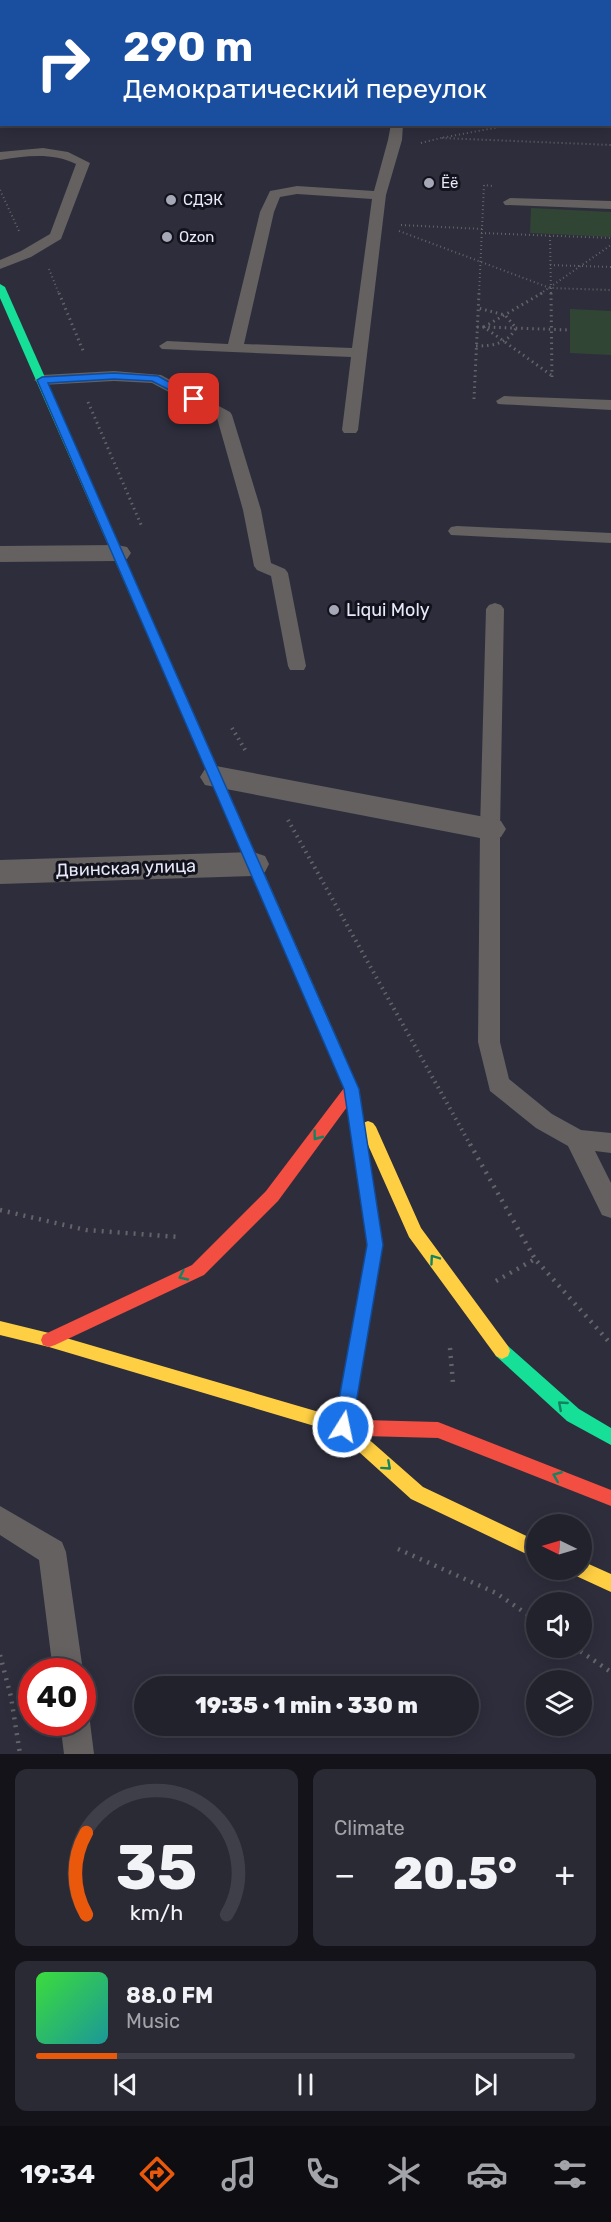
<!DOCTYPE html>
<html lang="en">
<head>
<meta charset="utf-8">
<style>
  body { margin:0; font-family:Rubik,sans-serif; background:#2a2a35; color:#f1f3f6; height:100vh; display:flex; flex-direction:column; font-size:22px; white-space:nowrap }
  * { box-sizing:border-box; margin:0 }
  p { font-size:20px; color:#a2a4aa }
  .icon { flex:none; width:33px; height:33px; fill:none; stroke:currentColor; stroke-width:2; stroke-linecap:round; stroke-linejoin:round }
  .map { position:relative; height:1754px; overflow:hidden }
  .drawer { display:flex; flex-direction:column; gap:15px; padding:15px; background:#131319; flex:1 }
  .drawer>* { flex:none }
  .hud { position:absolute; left:0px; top:0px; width:612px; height:126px; box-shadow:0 3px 15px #0003,0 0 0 2px #3f3f49; background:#1a4fa0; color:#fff; overflow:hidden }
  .needle { width:39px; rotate:275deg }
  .controls { position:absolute; left:526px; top:1514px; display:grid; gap:12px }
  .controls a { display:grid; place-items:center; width:66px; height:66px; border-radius:50%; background:#22222d; box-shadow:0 3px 15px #0003,0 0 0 2px #3f3f49; font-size:30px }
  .speed { position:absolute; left:18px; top:1658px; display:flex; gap:12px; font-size:30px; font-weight:700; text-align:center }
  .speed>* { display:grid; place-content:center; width:78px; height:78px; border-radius:50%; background:#22222d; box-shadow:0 3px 15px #0003,0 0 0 2px #3f3f49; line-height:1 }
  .speed .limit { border:9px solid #d22; background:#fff; color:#111 }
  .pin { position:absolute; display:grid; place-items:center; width:51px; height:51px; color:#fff; margin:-26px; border-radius:12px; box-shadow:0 3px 9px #0006 }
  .me { position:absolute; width:66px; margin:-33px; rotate:10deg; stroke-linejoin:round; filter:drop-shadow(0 0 4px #0008) }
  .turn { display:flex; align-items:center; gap:21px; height:126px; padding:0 24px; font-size:27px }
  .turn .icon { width:78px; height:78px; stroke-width:2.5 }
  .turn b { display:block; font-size:42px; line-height:51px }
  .big { font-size:45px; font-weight:800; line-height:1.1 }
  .drawer .tile { flex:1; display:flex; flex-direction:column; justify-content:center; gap:9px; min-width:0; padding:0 21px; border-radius:12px; background:#2a2a35 }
  .drawer .dial { align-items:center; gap:0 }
  .dial svg { height:156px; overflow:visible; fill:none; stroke:#3f3f49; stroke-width:7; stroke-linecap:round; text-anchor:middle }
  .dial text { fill:#f1f3f6; stroke:none }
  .song { display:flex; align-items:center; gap:18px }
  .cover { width:72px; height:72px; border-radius:9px; background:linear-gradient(135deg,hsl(120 70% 55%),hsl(180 70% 35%)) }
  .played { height:6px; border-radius:3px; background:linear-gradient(90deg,#ea580c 15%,#3f3f49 15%) }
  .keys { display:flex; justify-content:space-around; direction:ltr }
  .heat { display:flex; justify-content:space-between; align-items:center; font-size:33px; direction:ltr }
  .drawer .tiles { flex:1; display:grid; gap:15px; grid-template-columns:1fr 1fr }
  .tile:last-child { grid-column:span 2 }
  .trip { position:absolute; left:134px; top:1676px; width:345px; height:60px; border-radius:30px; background:#22222d; box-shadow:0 3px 15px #0003,0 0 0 2px #3f3f49; font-weight:800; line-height:60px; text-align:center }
  .dock { display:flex; height:96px; justify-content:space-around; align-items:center; background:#0e0e12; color:#a2a4aa }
  .dock .icon { width:42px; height:42px }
  .dock .active { color:#ea580c }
  .dock b { font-size:27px; color:#f1f3f6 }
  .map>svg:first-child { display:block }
  .green { fill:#314535 }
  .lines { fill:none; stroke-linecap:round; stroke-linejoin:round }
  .path-far3 { stroke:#656368; stroke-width:2; stroke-dasharray:1 3; stroke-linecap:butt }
  .path-far2 { stroke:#656368; stroke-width:3; stroke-dasharray:1.5 4; stroke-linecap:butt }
  .path-far1 { stroke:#656368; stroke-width:4; stroke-dasharray:1.5 4.5; stroke-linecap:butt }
  .path { stroke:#656368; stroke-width:4.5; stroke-dasharray:2 6; stroke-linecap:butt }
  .lane { fill:#646160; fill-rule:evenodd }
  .street { fill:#646160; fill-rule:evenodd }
  .fast { fill:#16e098; fill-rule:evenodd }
  .slow { fill:#ffcf43; fill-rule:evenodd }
  .jam { fill:#f24e42; fill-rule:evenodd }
  .tram { stroke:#66656a; stroke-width:1.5 }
  .oneway { stroke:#148361 }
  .route { fill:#1a73e8; stroke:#114b97; stroke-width:1.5 }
  .poi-dot { fill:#a6a7b7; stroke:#12121d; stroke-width:2 }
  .labels { text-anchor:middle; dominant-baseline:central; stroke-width:6; stroke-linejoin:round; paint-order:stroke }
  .far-poi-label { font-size:15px; fill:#e7e8f9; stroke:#12121d; text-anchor:start }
  .poi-label { font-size:18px; fill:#e7e8f9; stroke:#12121d; text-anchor:start }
  .street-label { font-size:18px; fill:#e7e8f9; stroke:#12121d }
</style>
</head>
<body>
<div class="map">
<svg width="611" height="1754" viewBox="0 0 611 1754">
  <rect width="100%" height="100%" fill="#2e2d3c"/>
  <g class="green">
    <polygon points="531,208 611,212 611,237 530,233"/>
    <polygon points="570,309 611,311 611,355 570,353"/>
  </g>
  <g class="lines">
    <g class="path-far3">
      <polyline points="515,124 441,138 611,145"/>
      <polyline points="598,124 610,126"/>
      <polyline points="421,143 441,138"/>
      <polyline points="0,190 19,231"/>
      <polyline points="401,225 482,229"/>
      <polyline points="399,231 550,288 611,290"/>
      <polyline points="481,233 611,238"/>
      <polyline points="550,236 551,294"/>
      <polyline points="550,265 611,267"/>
      <polyline points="49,269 59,294"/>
      <polyline points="479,294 484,185 493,186"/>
      <polyline points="540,294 611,245"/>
    </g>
    <g class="path-far2">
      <polyline points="59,293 84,353"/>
      <polyline points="542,293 484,327 570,330"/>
      <polyline points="551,293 552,381"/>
      <polyline points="477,327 484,327 551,375"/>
      <path d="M476 346C493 346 507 344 516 328L505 315 478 308"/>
      <polyline points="474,399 479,293"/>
      <polyline points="88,402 142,527"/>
    </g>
    <g class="path-far1">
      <polyline points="232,728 247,753"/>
      <polyline points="288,820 471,1146"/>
    </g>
    <g class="path">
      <polyline points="470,1144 535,1259"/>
      <polyline points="0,1210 86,1230 179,1237"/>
      <polyline points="496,1281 535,1259 611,1344"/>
      <polyline points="450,1348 453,1383"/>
      <polyline points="398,1549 496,1593 537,1621"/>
      <polyline points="574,1647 611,1672"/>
      <polyline points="0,1655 11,1697 20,1754"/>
    </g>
    <g class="lane">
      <polygon points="0,88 2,89 2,99 0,98"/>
      <path d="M391 124H403L402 140 386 195 358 430 356 433H344L342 430 351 357 162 349 159 346 167 341 228 344 260 212 270 191 297 186 374 191 388 140ZM297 194 372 199 352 348 244 344 274 212 280 197Z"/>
      <path d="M43 148 68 152 90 163 61 239 31 257 0 269V260L21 251 50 234 76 164C52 152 25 156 0 160V152Z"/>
      <polygon points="510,198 611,201 611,209 505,205 503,202"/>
      <polygon points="114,371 161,375 230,412 232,415 261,510 271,563 285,569 288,573 306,666 304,670 290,670 288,666 271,576 257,570 254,566 243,510 217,418 152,383 114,381 42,385 34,380 42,375"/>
      <polygon points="504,396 611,400 611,410 498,404 496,401"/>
      <polygon points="457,526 611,533 611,543 451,535 448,531 451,527"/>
      <polygon points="495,603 501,605 504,609 500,829 500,1042 509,1079 552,1114 581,1130 611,1133 611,1153 595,1151 611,1183 611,1218 602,1215 568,1146 536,1128 490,1091 478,1042 480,829 486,609 489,605"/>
      <polygon points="0,1506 62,1542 66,1552 83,1671 82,1672 53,1671 39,1560 0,1535"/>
      <polygon points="82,1710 86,1711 90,1722 94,1754 64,1754 60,1722 82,1722"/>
    </g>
    <g class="street">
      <polygon points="480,0 514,0 515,2 481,2"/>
      <polygon points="575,0 596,0 574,2"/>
      <rect x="0" y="38" width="2" height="12"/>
      <rect x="610" y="93" width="1" height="12"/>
      <polygon points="117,545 127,547 131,553 127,559 117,561 0,562 0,546"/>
      <polygon points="216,766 490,818 501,821 506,829 501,837 490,840 205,785 200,777 205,769"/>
      <polygon points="253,852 265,856 269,864 265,872 253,876 0,884 0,860"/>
    </g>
    <g class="fast">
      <polygon points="0,284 5,287 179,680 177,683 173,684 167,680 0,298"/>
      <polygon points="502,1343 508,1346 579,1409 611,1428 611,1445 567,1421 496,1356 494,1351 496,1346"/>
    </g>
    <g class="slow">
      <polygon points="72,0 96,0 98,2 73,2"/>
      <polygon points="173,676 179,680 343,1052 341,1056 336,1058 331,1056 329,1052 167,680"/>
      <polygon points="368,1121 373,1123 376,1127 421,1228 508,1346 510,1351 508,1356 502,1359 496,1356 409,1237 360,1127 363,1123"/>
      <polygon points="0,1321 49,1333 343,1419 370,1422 373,1428 370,1434 365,1436 423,1487 537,1541 537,1559 411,1499 338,1433 49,1347 0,1335"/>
      <polygon points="582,1561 611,1574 611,1592 574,1575 571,1569 582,1569"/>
    </g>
    <g class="jam">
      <rect x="610" y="46" width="1" height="4"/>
      <polygon points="336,1046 341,1048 359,1089 383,1245 349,1433 343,1435 337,1433 334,1427 367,1245 347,1107 278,1201 204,1275 55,1345 49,1347 43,1345 41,1340 43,1335 192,1265 266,1191 344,1088 329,1052 331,1048"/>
      <polygon points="364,1420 438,1422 611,1490 611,1506 438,1438 364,1436 358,1434 355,1428 358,1422"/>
    </g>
    <g class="tram">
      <polyline points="282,0 299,2"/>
      <polyline points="340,0 358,2"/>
    </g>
  </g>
  <defs><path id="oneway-chevron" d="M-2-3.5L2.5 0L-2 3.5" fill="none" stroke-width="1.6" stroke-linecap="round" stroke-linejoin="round" transform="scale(1.5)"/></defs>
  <g class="oneway">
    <use href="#oneway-chevron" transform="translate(317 1136) rotate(127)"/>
    <use href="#oneway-chevron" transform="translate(434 1259) rotate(-125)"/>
    <use href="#oneway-chevron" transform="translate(183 1276) rotate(155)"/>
    <use href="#oneway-chevron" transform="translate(562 1405) rotate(-139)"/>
    <use href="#oneway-chevron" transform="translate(387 1466) rotate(42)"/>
    <use href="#oneway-chevron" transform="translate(557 1476) rotate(-158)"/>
  </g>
  <polygon class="route" points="114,373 158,376 200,399 191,401 152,381 114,379 48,383 359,1089 383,1245 352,1427 349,1433 343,1435 337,1433 334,1427 367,1245 344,1089 37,380 42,377"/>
  <g class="poi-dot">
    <circle cx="429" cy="183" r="6"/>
    <circle cx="171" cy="200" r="6"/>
    <circle cx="167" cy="237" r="6"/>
    <circle cx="334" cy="610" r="6"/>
  </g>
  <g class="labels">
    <g class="far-poi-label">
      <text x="441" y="183">Ёё</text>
      <text x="183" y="200">СДЭК</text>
      <text x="179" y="237">Ozon</text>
    </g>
    <g class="poi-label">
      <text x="346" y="610">Liqui Moly</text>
    </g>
    <g class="street-label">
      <text transform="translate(126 868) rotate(-2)">Двинская улица</text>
    </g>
  </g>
</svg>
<div class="controls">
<a><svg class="needle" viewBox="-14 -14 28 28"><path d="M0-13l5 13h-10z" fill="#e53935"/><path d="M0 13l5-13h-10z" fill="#a2a4aa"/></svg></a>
<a><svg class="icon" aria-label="sound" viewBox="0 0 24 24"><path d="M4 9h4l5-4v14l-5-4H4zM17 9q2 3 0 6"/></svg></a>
<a><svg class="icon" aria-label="layers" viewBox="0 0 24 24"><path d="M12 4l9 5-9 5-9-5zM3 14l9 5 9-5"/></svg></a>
</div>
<div class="speed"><div class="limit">40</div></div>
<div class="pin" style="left:194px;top:399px;background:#d93025"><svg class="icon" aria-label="arrive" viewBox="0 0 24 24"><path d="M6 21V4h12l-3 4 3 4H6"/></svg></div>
<svg class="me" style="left:343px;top:1427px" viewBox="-20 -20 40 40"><circle r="17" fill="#1a73e8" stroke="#fff" stroke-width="3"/><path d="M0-11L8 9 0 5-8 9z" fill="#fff"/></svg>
<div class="trip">19:35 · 1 min · 330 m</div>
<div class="hud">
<div class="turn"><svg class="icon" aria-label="right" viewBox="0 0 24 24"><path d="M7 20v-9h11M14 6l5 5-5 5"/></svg><div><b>290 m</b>Демократический переулок</div></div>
</div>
</div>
<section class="drawer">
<div class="tiles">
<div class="tile dial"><svg viewBox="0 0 100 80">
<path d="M14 69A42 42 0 1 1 86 69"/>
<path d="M14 69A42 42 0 0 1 14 27" stroke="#ea580c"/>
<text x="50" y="56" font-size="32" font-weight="700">35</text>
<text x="50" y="72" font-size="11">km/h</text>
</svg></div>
<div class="tile"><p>Climate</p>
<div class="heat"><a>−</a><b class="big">20.5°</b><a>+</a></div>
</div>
<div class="tile">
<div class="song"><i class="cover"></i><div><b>88.0 FM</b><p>Music</p></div></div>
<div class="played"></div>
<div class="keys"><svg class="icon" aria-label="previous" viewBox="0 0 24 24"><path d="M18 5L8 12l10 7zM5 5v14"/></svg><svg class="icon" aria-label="pause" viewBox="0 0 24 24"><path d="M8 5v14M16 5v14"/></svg><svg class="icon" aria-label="next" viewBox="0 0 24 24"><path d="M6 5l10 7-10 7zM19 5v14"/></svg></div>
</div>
</div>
</section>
<nav class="dock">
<b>19:34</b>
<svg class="icon active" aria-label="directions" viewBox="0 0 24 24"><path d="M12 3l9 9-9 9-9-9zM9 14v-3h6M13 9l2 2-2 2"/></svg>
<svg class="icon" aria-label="music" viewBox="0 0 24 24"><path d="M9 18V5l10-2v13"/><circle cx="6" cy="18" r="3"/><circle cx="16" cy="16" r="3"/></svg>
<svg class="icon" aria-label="phone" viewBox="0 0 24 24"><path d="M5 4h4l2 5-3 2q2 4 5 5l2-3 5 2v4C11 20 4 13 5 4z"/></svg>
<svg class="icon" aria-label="climate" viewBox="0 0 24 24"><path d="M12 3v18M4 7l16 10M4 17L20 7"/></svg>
<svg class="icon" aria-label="car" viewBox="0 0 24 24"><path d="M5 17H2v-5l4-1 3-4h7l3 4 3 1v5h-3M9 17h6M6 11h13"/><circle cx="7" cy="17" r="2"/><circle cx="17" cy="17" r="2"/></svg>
<svg class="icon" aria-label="filters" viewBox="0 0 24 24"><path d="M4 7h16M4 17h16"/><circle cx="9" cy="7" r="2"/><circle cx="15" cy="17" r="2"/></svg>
</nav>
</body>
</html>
